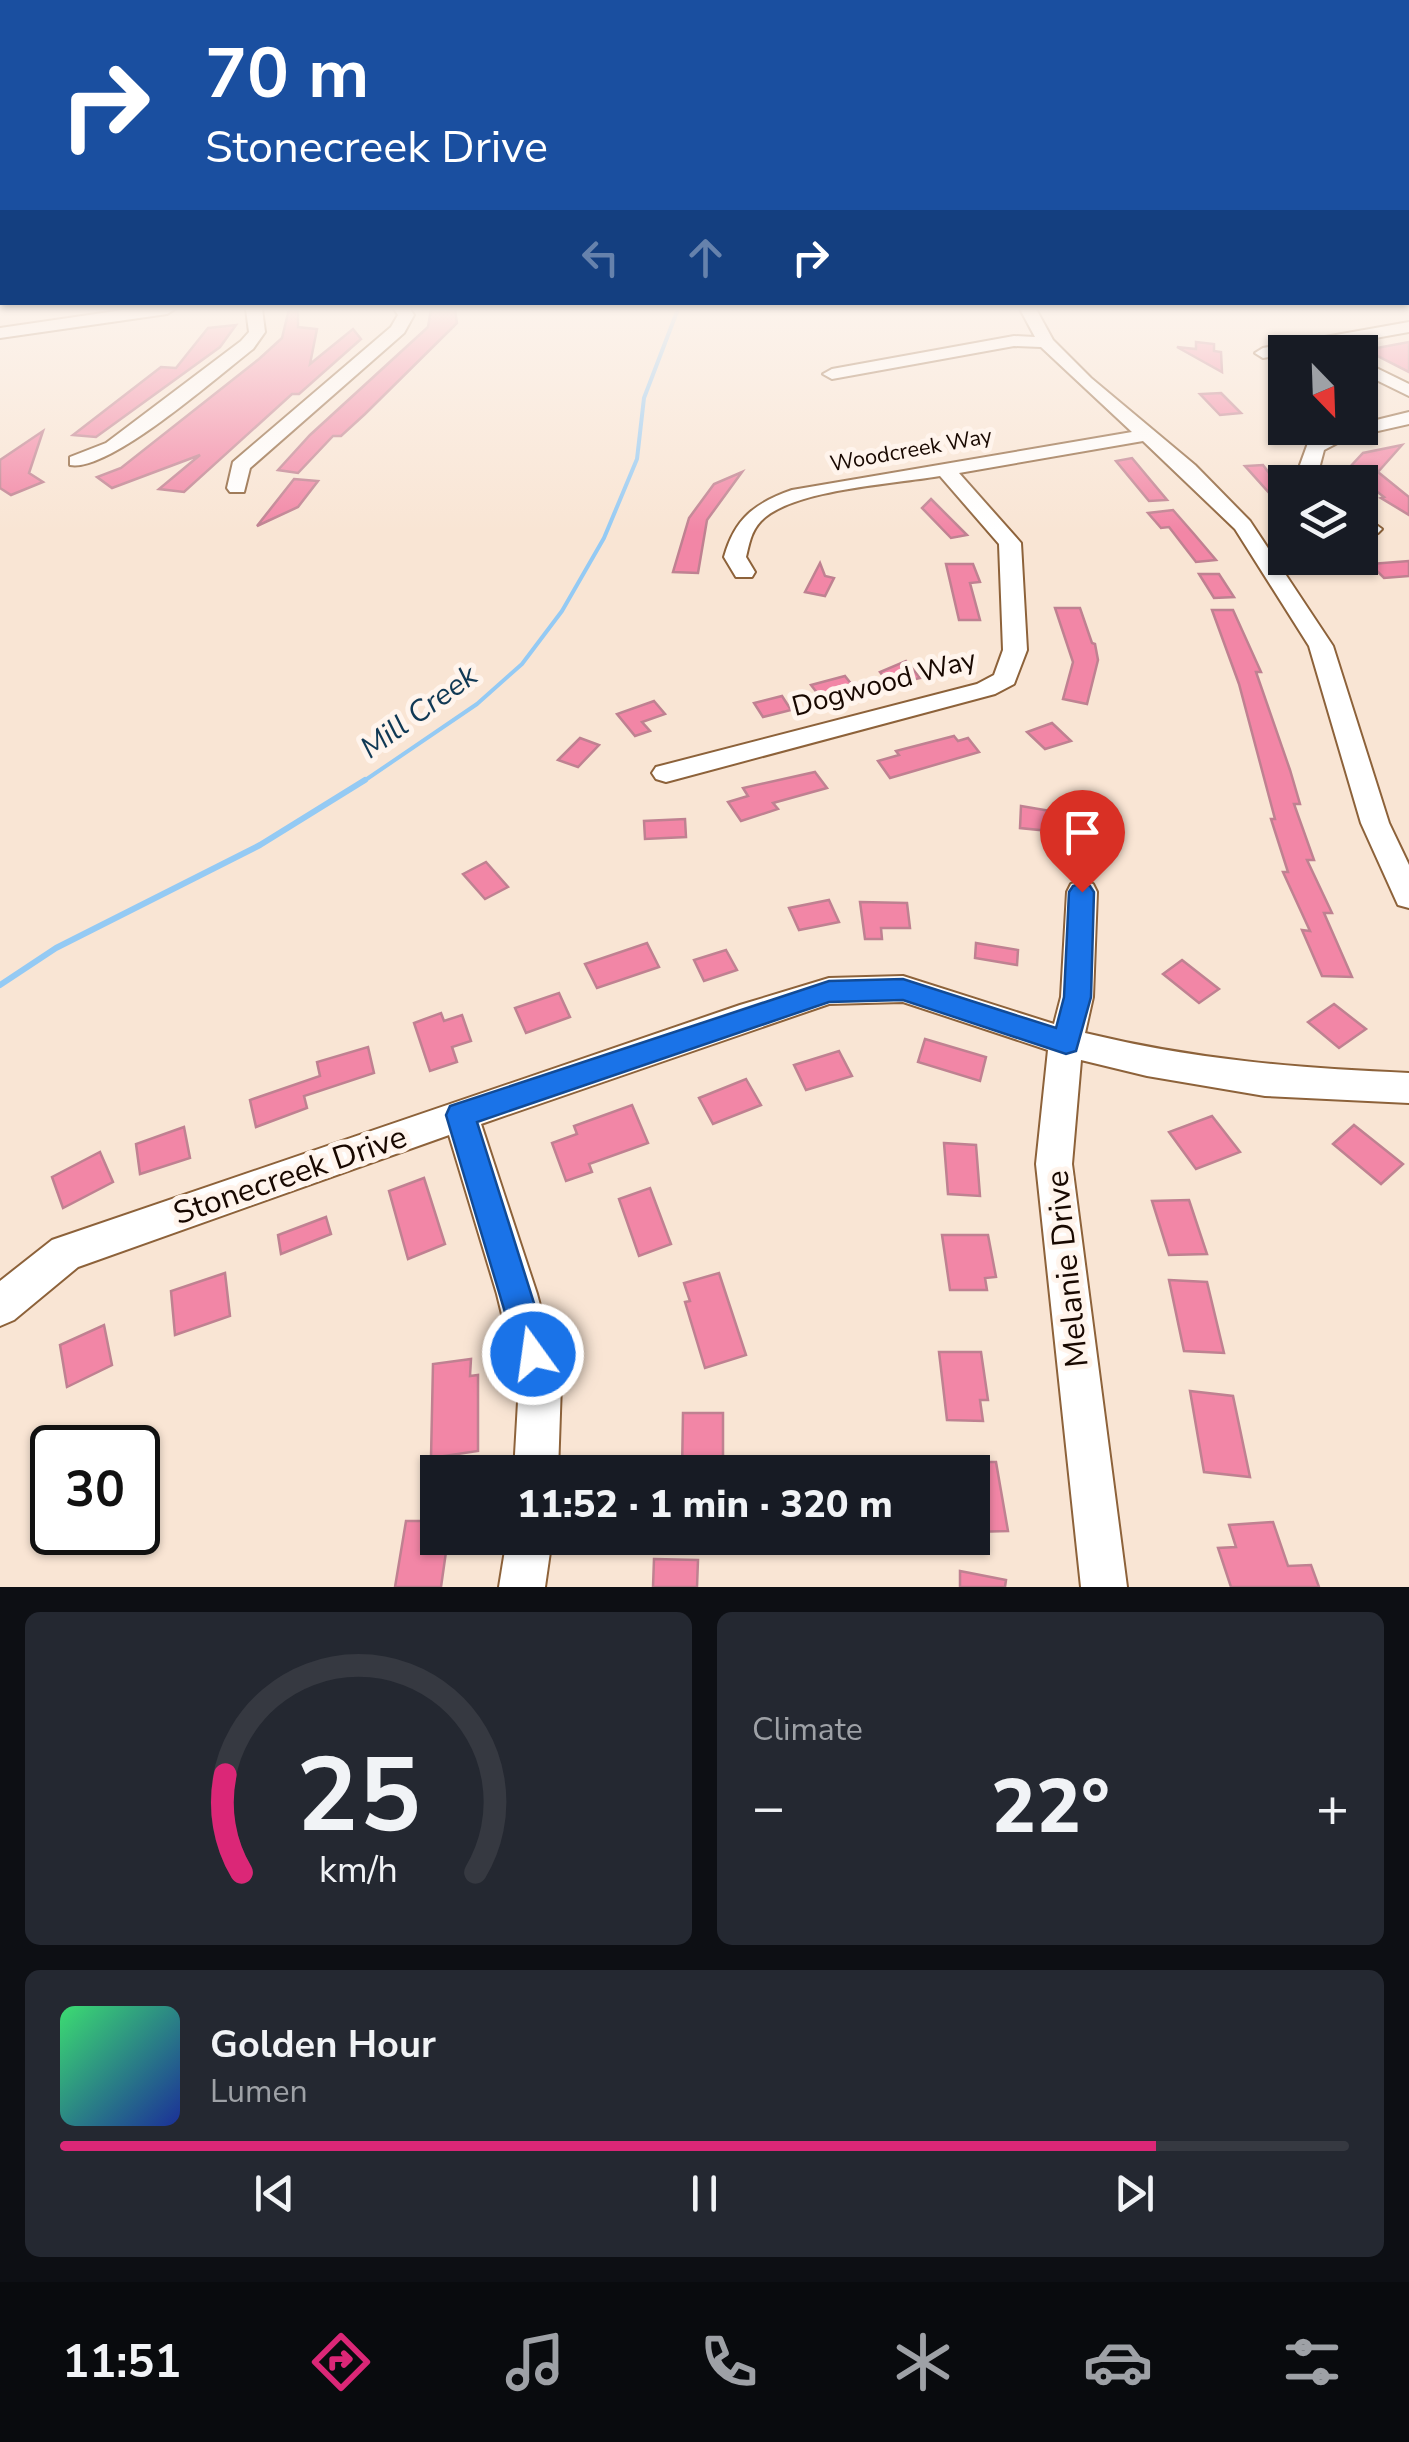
<!DOCTYPE html>
<html lang="en">
<head>
<meta charset="utf-8">
<style>
  body { margin:0; font-family:"Nunito Sans",sans-serif; background:#242831; color:#f1f3f6; height:100vh; display:flex; flex-direction:column; font-size:38px; white-space:nowrap }
  * { box-sizing:border-box; margin:0 }
  p { font-size:32px; color:#9ea1a6 }
  .icon { flex:none; width:55px; height:55px; fill:none; stroke:currentColor; stroke-width:2; stroke-linecap:round; stroke-linejoin:round }
  .map { position:relative; height:1587px; overflow:hidden }
  .panel { display:flex; flex-direction:column; gap:25px; padding:25px; background:#0d0f14; flex:1 }
  .panel>* { flex:none }
  .guide { position:absolute; left:0px; top:0px; width:1410px; height:305px; box-shadow:0 2px 8px #0004; background:#1a4fa0; color:#fff; overflow:hidden }
  .needle { width:65px; rotate:157deg }
  .fabs { position:absolute; left:1268px; top:335px; display:grid; gap:20px }
  .fabs a { display:grid; place-items:center; width:110px; height:110px; border-radius:0px; background:#171b24; box-shadow:0 2px 8px #0004; font-size:50px }
  .speed { position:absolute; left:30px; top:1425px; display:flex; gap:20px; font-size:50px; font-weight:700; text-align:center }
  .speed>* { display:grid; place-content:center; width:130px; height:130px; border-radius:50%; background:#171b24; box-shadow:0 2px 8px #0004; line-height:1 }
  .speed .limit { border:5px solid #111; border-radius:15px; background:#fff; color:#111 }
  .pin { position:absolute; display:grid; place-items:center; width:85px; height:85px; color:#fff; margin:-102px -42px; border-radius:50% 50% 50% 0; rotate:-45deg; box-shadow:0 0 10px #0007 }
  .pin .icon { rotate:45deg }
  .me { position:absolute; width:110px; margin:-55px; rotate:346deg; stroke-linejoin:round; filter:drop-shadow(0 0 8px #0008) }
  .turn { display:flex; align-items:center; gap:35px; height:210px; padding:0 40px; font-size:45px }
  .turn .icon { width:130px; height:130px; stroke-width:2.5 }
  .turn b { display:block; font-size:70px; line-height:85px }
  .lanes { display:flex; align-items:center; height:95px; padding:0 40px; background:#0003; justify-content:center; gap:50px; direction:ltr }
  .lanes .off { opacity:.35 }
  .big { font-size:75px; font-weight:800; line-height:1.1 }
  .panel .widget { flex:1; display:flex; flex-direction:column; justify-content:center; gap:15px; min-width:0; padding:0 35px; border-radius:15px; background:#242831 }
  .panel .dial { align-items:center; gap:0 }
  .dial svg { height:260px; overflow:visible; fill:none; stroke:#363941; stroke-width:7; stroke-linecap:round; text-anchor:middle }
  .dial text { fill:#f1f3f6; stroke:none }
  .song { display:flex; align-items:center; gap:30px }
  .cover { width:120px; height:120px; border-radius:15px; background:linear-gradient(135deg,hsl(140 70% 55%),hsl(230 70% 35%)) }
  .played { height:10px; border-radius:5px; background:linear-gradient(90deg,#db2777 85%,#363941 85%) }
  .keys { display:flex; justify-content:space-around; direction:ltr }
  .heat { display:flex; justify-content:space-between; align-items:center; font-size:55px; direction:ltr }
  .panel .tiles { flex:1; display:grid; gap:25px; grid-template-columns:1fr 1fr }
  .widget:last-child { grid-column:span 2 }
  .trip { position:absolute; left:420px; top:1455px; width:570px; height:100px; border-radius:0px; background:#171b24; box-shadow:0 2px 8px #0004; font-weight:800; line-height:100px; text-align:center }
  .tab-bar { display:flex; height:160px; justify-content:space-around; align-items:center; background:#090b0e; color:#9ea1a6 }
  .tab-bar .icon { width:70px; height:70px }
  .tab-bar .selected { color:#db2777 }
  .tab-bar b { font-size:45px; color:#f1f3f6 }
  .map>svg:first-child { display:block }
  .lines { fill:none; stroke-linecap:round; stroke-linejoin:round }
  .stream-far1 { stroke:#94caf4; stroke-width:4 }
  .stream { stroke:#94caf4; stroke-width:6 }
  .building { fill:#f286a6; stroke:#bf8191; stroke-width:2.5 }
  .minor-casing { stroke:#8d623a; stroke-width:4 }
  .minor { fill:#fff; fill-rule:evenodd }
  .route { fill:#1a73e8; stroke:#114b97; stroke-width:2.5 }
  .labels { text-anchor:middle; dominant-baseline:central; stroke-width:10; stroke-linejoin:round; paint-order:stroke }
  .far-street-label { font-size:22px; fill:#180800; stroke:#fff4ec }
  .street-label { font-size:28px; fill:#180800; stroke:#fff4ec }
  .water-label { font-size:30px; font-style:italic; fill:#103955; stroke:#fff4ec }
  .near-street-label { font-size:32px; fill:#180800; stroke:#fff4ec }
</style>
</head>
<body>
<div class="map">
<svg width="1409" height="1587" viewBox="0 0 1409 1587">
  <rect width="100%" height="100%" fill="#f9e5d4"/>
  <g class="lines">
    <polyline class="stream-far1" points="361,783 477,704 522,664 562,611 604,538 637,459 644,398 678,309"/>
    <polyline class="stream" points="0,985 56,948 260,845 365,780"/>
  </g>
  <g class="building">
    <polygon points="289,309 298,309 298,327 317,329 310,364 353,329 361,339 299,394 292,394 184,492 159,489 200,455 112,488 97,477 121,468 259,359 282,338"/>
    <polygon points="431,309 455,309 457,323 365,414 341,436 333,436 298,473 278,470 310,435 428,327"/>
    <polygon points="236,325 220,347 96,437 73,435 161,367 176,368 208,328"/>
    <polygon points="1196,342 1214,344 1214,351 1221,352 1222,372 1177,347 1196,349"/>
    <polygon points="1409,342 1409,372 1366,350"/>
    <polygon points="1221,393 1241,413 1220,415 1200,394"/>
    <polygon points="43,431 29,473 43,482 11,495 0,488 0,460"/>
    <polygon points="1402,445 1378,472 1409,497 1409,515 1381,498 1384,497 1348,469 1363,453"/>
    <polygon points="1132,458 1167,500 1149,501 1116,461"/>
    <polygon points="1263,465 1285,494 1280,505 1245,466"/>
    <polygon points="742,472 707,520 698,573 673,572 689,518 714,484"/>
    <polygon points="294,479 318,481 298,507 257,526"/>
    <polygon points="931,499 967,535 951,538 922,508"/>
    <polygon points="1173,510 1194,534 1216,560 1196,562 1169,527 1161,528 1148,513"/>
    <polygon points="1409,561 1409,576 1384,578 1370,564"/>
    <polygon points="820,563 825,576 834,578 825,596 805,592"/>
    <polygon points="946,564 973,564 980,582 970,583 980,620 959,620"/>
    <polygon points="1199,574 1219,574 1234,597 1214,598"/>
    <polygon points="1055,608 1080,608 1092,643 1095,644 1098,660 1087,704 1063,699 1073,662"/>
    <polygon points="1212,610 1233,610 1261,672 1256,672 1290,770 1300,804 1294,804 1314,860 1307,860 1332,913 1324,913 1352,977 1322,976 1302,930 1310,931 1283,872 1288,872 1271,819 1275,819 1239,684"/>
    <polygon points="906,661 920,678 890,685 880,672"/>
    <polygon points="845,676 860,695 825,703 811,685"/>
    <polygon points="782,696 791,710 763,717 754,703"/>
    <polygon points="654,701 665,714 642,722 650,731 635,736 617,714"/>
    <polygon points="1052,723 1071,741 1045,749 1027,732"/>
    <polygon points="954,736 958,741 968,738 979,752 890,778 878,761 899,755 896,751"/>
    <polygon points="580,738 599,745 578,767 558,760"/>
    <polygon points="815,772 827,788 773,803 778,809 741,821 728,802 748,796 743,788"/>
    <polygon points="1021,806 1080,816 1080,834 1020,828"/>
    <polygon points="685,819 686,837 645,839 644,821"/>
    <polygon points="486,862 508,887 485,899 463,874"/>
    <polygon points="829,900 839,922 799,930 789,908"/>
    <polygon points="860,902 907,903 910,928 881,928 882,939 865,939"/>
    <polygon points="647,943 659,967 597,988 585,964"/>
    <polygon points="976,943 1018,950 1017,965 975,958"/>
    <polygon points="726,950 737,970 704,981 694,960"/>
    <polygon points="1182,960 1219,989 1199,1003 1163,974"/>
    <polygon points="559,993 570,1017 526,1033 515,1008"/>
    <polygon points="1334,1004 1366,1029 1339,1048 1308,1022"/>
    <polygon points="441,1013 444,1021 462,1015 471,1041 452,1047 457,1062 430,1071 414,1023"/>
    <polygon points="925,1039 986,1057 980,1081 918,1062"/>
    <polygon points="368,1047 374,1073 304,1096 307,1108 256,1127 250,1100 320,1076 317,1062"/>
    <polygon points="839,1051 852,1076 806,1090 794,1065"/>
    <polygon points="746,1079 761,1105 713,1124 699,1098"/>
    <polygon points="632,1105 648,1143 589,1164 592,1172 566,1181 552,1143 577,1134 574,1126"/>
    <polygon points="1212,1116 1240,1152 1196,1169 1169,1132"/>
    <polygon points="1354,1125 1403,1164 1381,1184 1333,1144"/>
    <polygon points="184,1127 190,1158 140,1174 136,1144"/>
    <polygon points="944,1143 976,1145 980,1196 948,1194"/>
    <polygon points="100,1152 113,1182 63,1208 52,1177"/>
    <polygon points="424,1178 445,1244 408,1259 389,1191"/>
    <polygon points="650,1188 671,1244 639,1256 619,1199"/>
    <polygon points="1189,1200 1207,1254 1169,1255 1152,1201"/>
    <polygon points="326,1217 331,1234 281,1254 278,1235"/>
    <polygon points="942,1235 988,1235 996,1277 985,1278 987,1290 950,1290"/>
    <polygon points="225,1273 230,1316 175,1335 171,1291"/>
    <polygon points="719,1273 746,1355 705,1368 685,1302 690,1301 684,1283"/>
    <polygon points="1169,1280 1207,1282 1224,1353 1184,1351"/>
    <polygon points="104,1325 112,1365 67,1387 60,1345"/>
    <polygon points="939,1352 981,1352 988,1400 980,1400 983,1421 947,1420"/>
    <polygon points="471,1359 470,1376 478,1375 478,1451 431,1458 433,1364"/>
    <polygon points="1190,1391 1233,1396 1250,1477 1204,1472"/>
    <polygon points="683,1413 723,1413 723,1472 682,1472"/>
    <polygon points="972,1462 996,1462 1008,1531 972,1532"/>
    <polygon points="406,1521 438,1521 438,1538 448,1538 441,1587 395,1587"/>
    <polygon points="1273,1522 1288,1566 1311,1565 1319,1587 1231,1587 1218,1548 1236,1547 1229,1525"/>
    <polygon points="654,1559 698,1560 697,1587 653,1587"/>
    <polygon points="960,1571 1006,1580 1005,1587 960,1587"/>
  </g>
  <g class="lines">
    <defs>
      <g id="minor">
        <polygon points="130,309 175,309 167,314 0,338 0,328"/>
        <path d="M246 309H262L265 332 253 349C219 375 109 473 70 465V457L106 443 241 341 249 332Z"/>
        <polygon points="394,309 410,309 414,315 404,333 250,468 244,492 230,492 227,488 233,462 391,327 398,315"/>
        <path d="M1020 309H1036L1053 340 1091 378 1195 465 1250 521 1333 646 1389 823 1409 865V908L1398 905 1361 823 1309 646 1235 529 1143 441 959 473 1021 543 1027 650 1014 684 995 694 666 782 656 779 652 773 656 767 977 684 994 675 1003 650 999 544 940 476C895 484 792 489 761 521 751 531 749 545 746 557L755 572 752 577H736L724 557C735 518 755 503 792 490L1132 432 1041 347 1014 346 832 379 823 374 832 369 1014 336 1035 337Z"/>
        <polygon points="1409,322 1409,332 1263,358 1255,353 1263,348"/>
        <polygon points="1360,360 1409,384 1409,396 1360,372"/>
        <polygon points="1409,412 1409,424 1347,438 1324,450 1320,465 1331,482 1311,482 1300,465 1308,443 1334,430 1360,428 1360,424"/>
        <polygon points="1360,513 1382,529 1378,533 1371,535 1360,530"/>
        <path d="M1082 881 1093 884 1097 892 1093 997 1085 1033C1197 1060 1294 1068 1409 1073V1103L1265 1096 1147 1076 1081 1060 1072 1164 1127 1587H1081L1036 1164 1048 1050 903 1002 829 1004 481 1124 537 1294 561 1384 558 1472H514L519 1384 497 1294 449 1135 78 1267 14 1320 0 1326V1281L52 1240 740 1005 829 978 903 976 1054 1024 1061 997 1067 892 1071 884Z"/>
        <polygon points="507,1538 552,1538 545,1587 499,1587"/>
      </g>
    </defs>
    <use href="#minor" class="minor-casing"/>
    <use href="#minor" class="minor"/>
  </g>
  <linearGradient id="sky" x2="0" y2="1"><stop stop-color="#86bded"/><stop offset="0.58" stop-color="#fcf3ec"/><stop offset="1" stop-color="#fcf3ec" stop-opacity="0"/></linearGradient>
  <rect width="1409" height="532" fill="url(#sky)"/>
  <polygon class="route" points="1082,883 1090,886 1094,892 1091,997 1076,1051 1066,1054 903,1000 829,1002 477,1122 550,1354 545,1366 533,1371 521,1366 446,1115 450,1106 829,981 903,979 1056,1028 1064,997 1069,892 1073,886"/>
  <g class="labels">
    <g class="far-street-label">
      <text transform="translate(911 450) rotate(-10)">Woodcreek Way</text>
    </g>
    <g class="street-label">
      <text transform="translate(884 683) rotate(-15)">Dogwood Way</text>
    </g>
    <g class="water-label">
      <text transform="translate(419 712) rotate(-36)">Mill Creek</text>
    </g>
    <g class="near-street-label">
      <text transform="translate(290 1175) rotate(-19)">Stonecreek Drive</text>
      <text transform="translate(1067 1269) rotate(-96)">Melanie Drive</text>
    </g>
  </g>
</svg>
<div class="fabs">
<a><svg class="needle" viewBox="-14 -14 28 28"><path d="M0-13l5 13h-10z" fill="#e53935"/><path d="M0 13l5-13h-10z" fill="#9ea1a6"/></svg></a>
<a><svg class="icon" aria-label="layers" viewBox="0 0 24 24"><path d="M12 4l9 5-9 5-9-5zM3 14l9 5 9-5"/></svg></a>
</div>
<div class="speed"><div class="limit">30</div></div>
<div class="pin" style="left:1082px;top:892px;background:#d93025"><svg class="icon" aria-label="arrive" viewBox="0 0 24 24"><path d="M6 21V4h12l-3 4 3 4H6"/></svg></div>
<svg class="me" style="left:533px;top:1354px" viewBox="-20 -20 40 40"><circle r="17" fill="#1a73e8" stroke="#fff" stroke-width="3"/><path d="M0-11L8 9 0 5-8 9z" fill="#fff"/></svg>
<div class="trip">11:52 · 1 min · 320 m</div>
<div class="guide">
<div class="turn"><svg class="icon" aria-label="right" viewBox="0 0 24 24"><path d="M7 20v-9h11M14 6l5 5-5 5"/></svg><div><b>70 m</b>Stonecreek Drive</div></div>
<div class="lanes"><svg class="icon off" aria-label="left" viewBox="0 0 24 24"><path d="M17 20v-9H6M10 6l-5 5 5 5"/></svg><svg class="icon off" aria-label="ahead" viewBox="0 0 24 24"><path d="M12 20V5M6 11l6-6 6 6"/></svg><svg class="icon" aria-label="right" viewBox="0 0 24 24"><path d="M7 20v-9h11M14 6l5 5-5 5"/></svg></div>
</div>
</div>
<section class="panel">
<div class="tiles">
<div class="widget dial"><svg viewBox="0 0 100 80">
<path d="M14 69A42 42 0 1 1 86 69"/>
<path d="M14 69A42 42 0 0 1 9 39" stroke="#db2777"/>
<text x="50" y="56" font-size="32" font-weight="700">25</text>
<text x="50" y="72" font-size="11">km/h</text>
</svg></div>
<div class="widget"><p>Climate</p>
<div class="heat"><a>−</a><b class="big">22°</b><a>+</a></div>
</div>
<div class="widget">
<div class="song"><i class="cover"></i><div><b>Golden Hour</b><p>Lumen</p></div></div>
<div class="played"></div>
<div class="keys"><svg class="icon" aria-label="previous" viewBox="0 0 24 24"><path d="M18 5L8 12l10 7zM5 5v14"/></svg><svg class="icon" aria-label="pause" viewBox="0 0 24 24"><path d="M8 5v14M16 5v14"/></svg><svg class="icon" aria-label="next" viewBox="0 0 24 24"><path d="M6 5l10 7-10 7zM19 5v14"/></svg></div>
</div>
</div>
</section>
<nav class="tab-bar">
<b>11:51</b>
<svg class="icon selected" aria-label="directions" viewBox="0 0 24 24"><path d="M12 3l9 9-9 9-9-9zM9 14v-3h6M13 9l2 2-2 2"/></svg>
<svg class="icon" aria-label="music" viewBox="0 0 24 24"><path d="M9 18V5l10-2v13"/><circle cx="6" cy="18" r="3"/><circle cx="16" cy="16" r="3"/></svg>
<svg class="icon" aria-label="phone" viewBox="0 0 24 24"><path d="M5 4h4l2 5-3 2q2 4 5 5l2-3 5 2v4C11 20 4 13 5 4z"/></svg>
<svg class="icon" aria-label="climate" viewBox="0 0 24 24"><path d="M12 3v18M4 7l16 10M4 17L20 7"/></svg>
<svg class="icon" aria-label="car" viewBox="0 0 24 24"><path d="M5 17H2v-5l4-1 3-4h7l3 4 3 1v5h-3M9 17h6M6 11h13"/><circle cx="7" cy="17" r="2"/><circle cx="17" cy="17" r="2"/></svg>
<svg class="icon" aria-label="filters" viewBox="0 0 24 24"><path d="M4 7h16M4 17h16"/><circle cx="9" cy="7" r="2"/><circle cx="15" cy="17" r="2"/></svg>
</nav>
</body>
</html>
